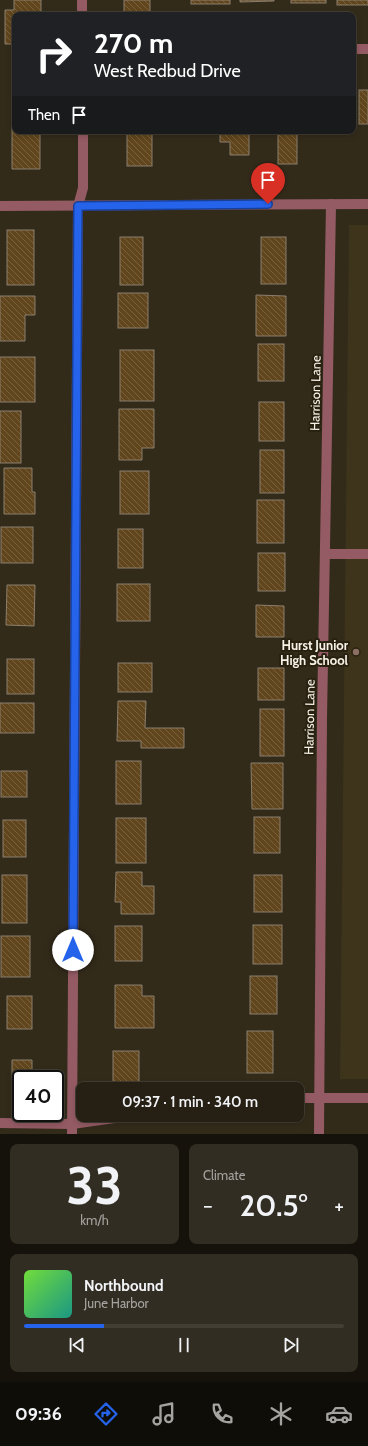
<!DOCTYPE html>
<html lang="en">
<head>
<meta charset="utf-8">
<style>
  body { margin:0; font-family:Cabin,sans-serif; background:#322d22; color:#f1f3f6; height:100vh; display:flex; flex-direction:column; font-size:15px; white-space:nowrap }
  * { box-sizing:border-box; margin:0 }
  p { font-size:13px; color:#a4a3a0 }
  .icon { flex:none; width:22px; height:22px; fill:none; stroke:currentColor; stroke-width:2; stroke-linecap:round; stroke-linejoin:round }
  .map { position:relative; height:1134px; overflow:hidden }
  .details { display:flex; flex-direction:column; gap:10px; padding:10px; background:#15120b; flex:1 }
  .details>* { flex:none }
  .guide { position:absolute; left:12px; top:12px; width:344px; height:122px; border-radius:8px; box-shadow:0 2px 6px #0003,0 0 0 1px #423e34; background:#202124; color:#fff; overflow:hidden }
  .speed { position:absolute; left:12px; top:1070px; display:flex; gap:8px; font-size:20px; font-weight:700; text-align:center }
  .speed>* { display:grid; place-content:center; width:52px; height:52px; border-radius:50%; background:#262014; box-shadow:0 2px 6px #0003,0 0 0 1px #423e34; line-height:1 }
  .speed .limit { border:2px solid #111; border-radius:6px; background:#fff; color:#111 }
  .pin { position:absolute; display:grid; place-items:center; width:34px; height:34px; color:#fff; margin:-41px -17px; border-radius:50% 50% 50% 0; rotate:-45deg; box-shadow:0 0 4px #0007 }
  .pin .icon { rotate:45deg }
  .me { position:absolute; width:44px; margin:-22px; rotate:0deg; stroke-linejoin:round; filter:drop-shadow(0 0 3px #0008) }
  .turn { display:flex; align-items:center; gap:14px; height:84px; padding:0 16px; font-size:18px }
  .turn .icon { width:52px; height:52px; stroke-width:2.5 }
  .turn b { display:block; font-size:28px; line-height:34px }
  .then { display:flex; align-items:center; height:38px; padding:0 16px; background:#0003; gap:8px; font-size:15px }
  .big { font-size:30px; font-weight:600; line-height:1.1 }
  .details .card { flex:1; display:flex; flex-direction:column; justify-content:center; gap:6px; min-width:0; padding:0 14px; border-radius:8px; background:#322d22 }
  .details .dial { align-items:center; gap:0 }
  .dial b { font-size:52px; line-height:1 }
  .song { display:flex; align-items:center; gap:12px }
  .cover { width:48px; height:48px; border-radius:6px; background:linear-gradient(135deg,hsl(100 70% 55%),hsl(170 70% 35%)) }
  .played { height:4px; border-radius:2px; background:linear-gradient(90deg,#2563eb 25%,#423e34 25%) }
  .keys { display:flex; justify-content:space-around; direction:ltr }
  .heat { display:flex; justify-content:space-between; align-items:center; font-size:22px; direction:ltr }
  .details .tiles { flex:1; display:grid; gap:10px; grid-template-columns:1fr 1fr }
  .card:last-child { grid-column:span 2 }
  .trip { position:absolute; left:76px; top:1082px; width:228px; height:40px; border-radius:8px; background:#262014; box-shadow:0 2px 6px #0003,0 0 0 1px #423e34; font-weight:600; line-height:40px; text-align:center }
  .tabs { display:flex; height:64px; justify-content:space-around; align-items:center; background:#0f0d08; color:#a4a3a0 }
  .tabs .icon { width:28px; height:28px }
  .tabs .on { color:#2563eb }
  .tabs b { font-size:18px; color:#f1f3f6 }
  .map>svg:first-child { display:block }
  .built { fill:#3e341b }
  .building { fill:url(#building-back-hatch); stroke:#8b7e6c }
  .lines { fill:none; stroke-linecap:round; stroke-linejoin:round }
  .minor { stroke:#955b65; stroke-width:10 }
  .route-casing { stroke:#184099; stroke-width:10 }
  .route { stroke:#2563eb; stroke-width:7 }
  .education-dot { fill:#8d6e63; stroke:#292110; stroke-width:1.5 }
  .labels { text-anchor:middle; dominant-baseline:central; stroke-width:4; stroke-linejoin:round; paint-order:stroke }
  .street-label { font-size:13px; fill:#f7f2e7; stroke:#292110 }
  .poi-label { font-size:13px; font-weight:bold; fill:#f7f2e7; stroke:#292110; text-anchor:end }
</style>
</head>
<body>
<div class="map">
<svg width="368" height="1134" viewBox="0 0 368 1134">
  <defs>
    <pattern id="building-back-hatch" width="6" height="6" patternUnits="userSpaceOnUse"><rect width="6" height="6" fill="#61461d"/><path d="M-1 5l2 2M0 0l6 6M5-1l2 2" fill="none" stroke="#78613e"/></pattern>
  </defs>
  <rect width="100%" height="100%" fill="#332b1a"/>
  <polygon class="built" points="349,225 368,225 368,1079 340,1079"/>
  <g class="building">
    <polygon points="14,0 41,0 41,15 15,15 15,44 5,44 5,10 14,10"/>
    <rect x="124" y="0" width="26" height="12"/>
    <rect x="191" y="0" width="39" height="4"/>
    <polygon points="240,0 274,0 274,1 240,2"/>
    <rect x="291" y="0" width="35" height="3"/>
    <rect x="337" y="0" width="31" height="5"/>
    <rect x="13" y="60" width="2" height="37"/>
    <rect x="359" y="90" width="9" height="34"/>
    <polygon points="12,126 15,126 15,131 40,131 40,169 12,169"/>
    <rect x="127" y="131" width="25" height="35"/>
    <polygon points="220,131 249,131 249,155 230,155 230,142 220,142"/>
    <rect x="278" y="131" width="19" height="33"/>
    <rect x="7" y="230" width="27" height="55"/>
    <rect x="120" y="237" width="23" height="48"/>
    <rect x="261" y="237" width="25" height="47"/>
    <rect x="118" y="293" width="30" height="35"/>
    <polygon points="256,295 286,296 286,336 256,336"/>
    <polygon points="0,296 35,296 35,315 25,315 25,341 0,341"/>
    <rect x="258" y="344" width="26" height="37"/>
    <rect x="120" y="350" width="34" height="51"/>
    <rect x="0" y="357" width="35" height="45"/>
    <rect x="259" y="402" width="25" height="39"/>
    <polygon points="119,409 154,409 154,448 142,448 142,460 119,460"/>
    <rect x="0" y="411" width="21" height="52"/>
    <rect x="260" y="450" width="24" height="43"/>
    <polygon points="4,468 32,468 32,492 35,492 35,514 4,514"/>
    <rect x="120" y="471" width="29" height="43"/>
    <rect x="257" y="500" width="27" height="43"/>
    <rect x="1" y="527" width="32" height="36"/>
    <rect x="118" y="529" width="25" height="39"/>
    <rect x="258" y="553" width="27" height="38"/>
    <rect x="117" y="584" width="33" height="37"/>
    <polygon points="7,585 35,585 34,626 6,625"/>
    <polygon points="256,605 284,606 284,637 256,637"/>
    <rect x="7" y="659" width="27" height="35"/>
    <rect x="118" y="663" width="34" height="29"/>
    <rect x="258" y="668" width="26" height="32"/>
    <polygon points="118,701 146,701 145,728 184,728 184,748 141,748 141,741 117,741"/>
    <rect x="0" y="703" width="34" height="30"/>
    <rect x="260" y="709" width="24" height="47"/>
    <rect x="116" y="761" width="25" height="43"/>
    <polygon points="251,763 283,763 283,809 252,809"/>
    <rect x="1" y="771" width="26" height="26"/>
    <rect x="254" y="817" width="26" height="36"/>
    <rect x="116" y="818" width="30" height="45"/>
    <rect x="3" y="820" width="23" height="37"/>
    <polygon points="116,872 142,872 142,886 154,886 154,914 121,914 121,902 115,902"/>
    <rect x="2" y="875" width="25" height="48"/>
    <rect x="254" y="875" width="28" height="37"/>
    <rect x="253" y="925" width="29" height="39"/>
    <rect x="115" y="926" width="27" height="35"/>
    <rect x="1" y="936" width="29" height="41"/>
    <rect x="250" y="976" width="27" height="38"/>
    <polygon points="115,985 142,985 142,996 154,996 154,1028 115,1028"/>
    <rect x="7" y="996" width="25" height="33"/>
    <rect x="247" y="1031" width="26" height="42"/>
    <rect x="113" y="1051" width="26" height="38"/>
    <polygon points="12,1060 32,1060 32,1079 21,1079 21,1094 12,1094"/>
  </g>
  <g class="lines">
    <g class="minor">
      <polyline points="82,0 82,15"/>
      <polyline points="353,49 368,49"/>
      <polyline points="0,206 368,204"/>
      <polyline points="325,554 368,554"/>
      <polyline points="297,1098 368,1098"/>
      <polyline points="0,1123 72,1124 136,1115"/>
      <polyline points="72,1134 78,206 83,188 83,131"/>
      <polyline points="319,1134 322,718 331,204"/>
    </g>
  </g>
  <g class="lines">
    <defs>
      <polyline id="route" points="73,950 78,206 268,204"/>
    </defs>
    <use href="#route" class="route-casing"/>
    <use href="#route" class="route"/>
  </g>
  <circle class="education-dot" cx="356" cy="652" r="4"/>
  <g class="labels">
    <g class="street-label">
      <text transform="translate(315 393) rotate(-89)">Harrison Lane</text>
      <text transform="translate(309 717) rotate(-89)">Harrison Lane</text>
    </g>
    <g class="poi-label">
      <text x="348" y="645">Hurst Junior<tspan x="348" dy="15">High School</tspan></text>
    </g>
  </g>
</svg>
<div class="speed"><div class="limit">40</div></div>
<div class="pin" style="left:268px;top:204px;background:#d93025"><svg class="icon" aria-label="arrive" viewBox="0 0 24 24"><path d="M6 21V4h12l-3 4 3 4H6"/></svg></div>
<svg class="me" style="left:73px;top:950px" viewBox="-20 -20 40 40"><circle r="19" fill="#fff"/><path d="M0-13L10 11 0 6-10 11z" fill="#2563eb"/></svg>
<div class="trip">09:37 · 1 min · 340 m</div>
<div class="guide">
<div class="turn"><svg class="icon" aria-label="right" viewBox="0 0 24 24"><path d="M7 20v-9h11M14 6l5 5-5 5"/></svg><div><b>270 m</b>West Redbud Drive</div></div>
<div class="then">Then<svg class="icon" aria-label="arrive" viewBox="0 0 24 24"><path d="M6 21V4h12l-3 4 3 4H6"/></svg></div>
</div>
</div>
<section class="details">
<div class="tiles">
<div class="card dial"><b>33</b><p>km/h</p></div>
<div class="card"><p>Climate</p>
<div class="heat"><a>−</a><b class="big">20.5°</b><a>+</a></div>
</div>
<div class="card">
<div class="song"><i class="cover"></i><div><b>Northbound</b><p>June Harbor</p></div></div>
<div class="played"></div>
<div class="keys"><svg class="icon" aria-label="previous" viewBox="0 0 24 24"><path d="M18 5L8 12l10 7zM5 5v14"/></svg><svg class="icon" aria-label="pause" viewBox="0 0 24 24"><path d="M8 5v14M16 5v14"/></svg><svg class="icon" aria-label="next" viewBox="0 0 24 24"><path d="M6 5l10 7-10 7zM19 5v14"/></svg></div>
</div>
</div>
</section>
<nav class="tabs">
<b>09:36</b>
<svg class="icon on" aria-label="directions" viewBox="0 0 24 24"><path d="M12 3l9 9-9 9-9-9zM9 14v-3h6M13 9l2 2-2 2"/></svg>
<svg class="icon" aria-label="music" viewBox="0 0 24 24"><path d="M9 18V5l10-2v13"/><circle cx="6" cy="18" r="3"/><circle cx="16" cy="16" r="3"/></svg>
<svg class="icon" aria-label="phone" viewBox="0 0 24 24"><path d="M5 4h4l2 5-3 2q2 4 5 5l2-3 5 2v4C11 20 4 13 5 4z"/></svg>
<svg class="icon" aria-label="climate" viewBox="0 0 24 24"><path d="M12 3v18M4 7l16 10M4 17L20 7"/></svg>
<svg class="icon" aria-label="car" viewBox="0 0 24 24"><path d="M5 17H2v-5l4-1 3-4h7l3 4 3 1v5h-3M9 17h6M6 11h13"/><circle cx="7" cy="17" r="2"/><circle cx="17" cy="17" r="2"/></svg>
</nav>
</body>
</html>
